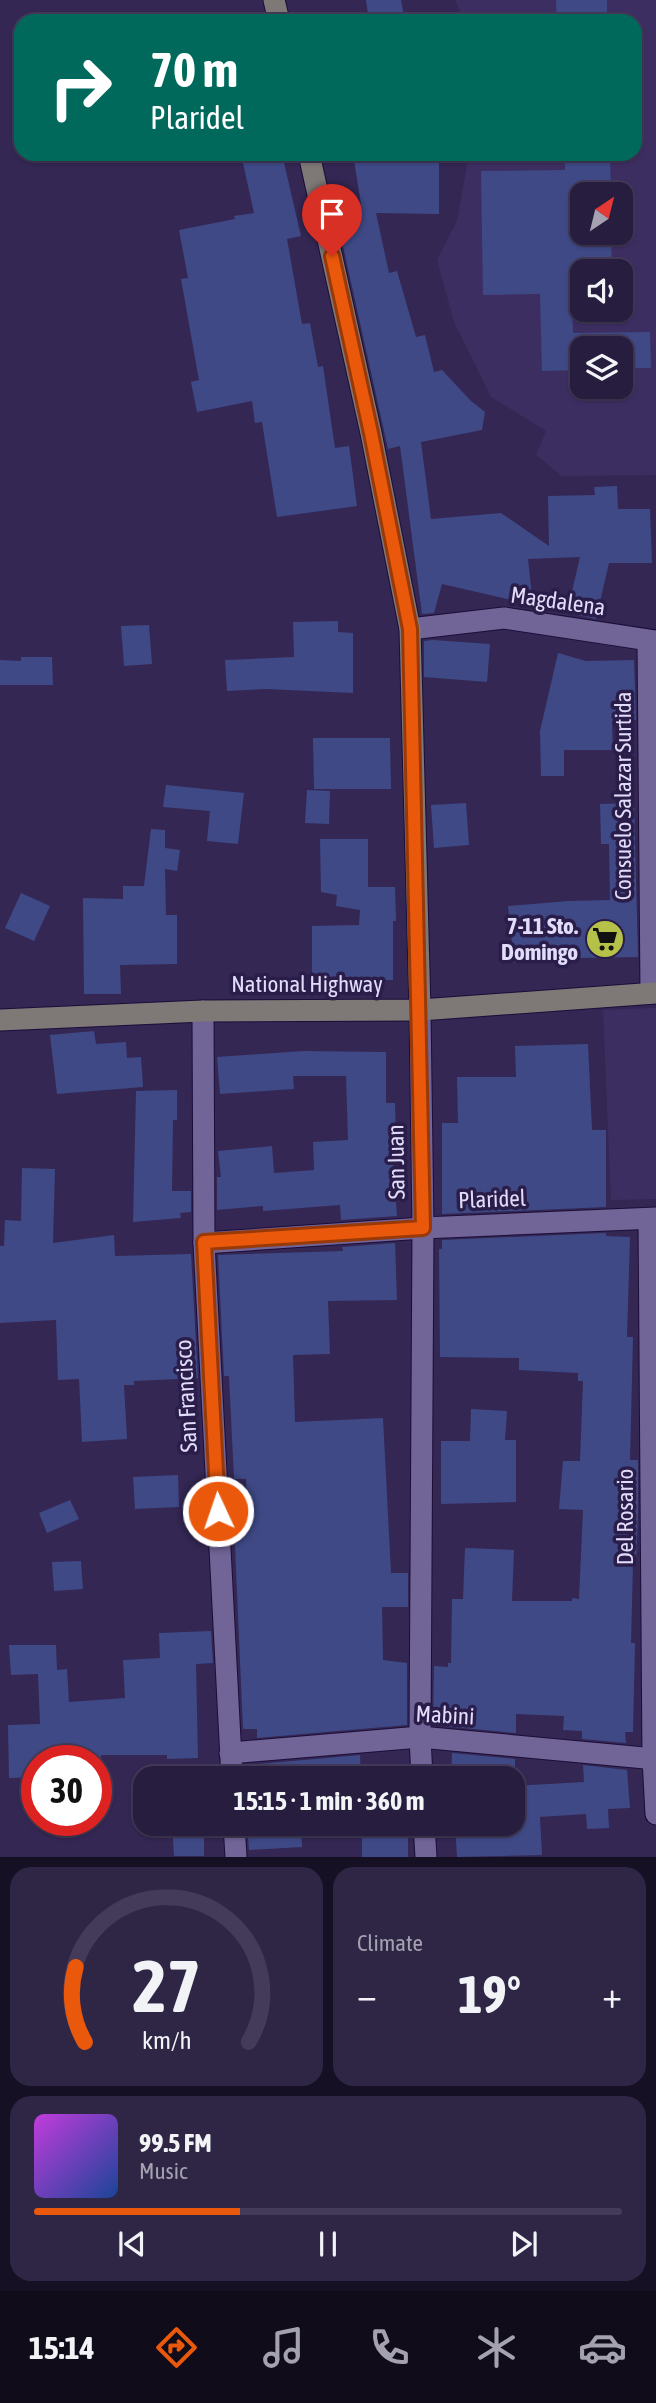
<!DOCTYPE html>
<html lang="en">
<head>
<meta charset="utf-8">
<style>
  body { margin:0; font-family:"Asap Condensed",sans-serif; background:#2f2646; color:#f1f3f6; height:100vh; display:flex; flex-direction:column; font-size:26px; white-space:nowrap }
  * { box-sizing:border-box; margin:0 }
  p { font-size:23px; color:#a4a2b0 }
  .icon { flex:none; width:38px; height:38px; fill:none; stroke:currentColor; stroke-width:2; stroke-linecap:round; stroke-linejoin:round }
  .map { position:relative; height:1857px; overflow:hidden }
  .drawer { display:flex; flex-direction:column; gap:10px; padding:10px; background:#151023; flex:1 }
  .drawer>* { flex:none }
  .top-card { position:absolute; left:14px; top:14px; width:628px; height:147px; border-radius:21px; box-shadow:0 2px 5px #0004,0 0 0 2px #433b59; background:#00695c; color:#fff; overflow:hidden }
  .needle { width:46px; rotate:35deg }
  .controls { position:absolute; left:570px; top:182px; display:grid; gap:14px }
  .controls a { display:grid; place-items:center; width:63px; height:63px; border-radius:14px; background:#271d3f; box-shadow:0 2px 5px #0004,0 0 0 2px #433b59; font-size:35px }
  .speed { position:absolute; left:21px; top:1745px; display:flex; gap:14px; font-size:35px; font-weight:700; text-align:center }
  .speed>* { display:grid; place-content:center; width:91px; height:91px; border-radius:50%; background:#271d3f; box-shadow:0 2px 5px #0004,0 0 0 2px #433b59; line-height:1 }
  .speed .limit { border:10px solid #d22; background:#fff; color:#111 }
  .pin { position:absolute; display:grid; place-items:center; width:60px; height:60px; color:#fff; margin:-72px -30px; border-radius:50% 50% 50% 0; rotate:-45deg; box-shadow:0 0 7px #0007 }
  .pin .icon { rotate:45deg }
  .me { position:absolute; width:77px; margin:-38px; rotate:357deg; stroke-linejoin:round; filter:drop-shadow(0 0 5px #0008) }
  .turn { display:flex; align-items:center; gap:24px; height:147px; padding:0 21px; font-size:32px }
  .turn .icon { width:91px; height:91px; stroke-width:2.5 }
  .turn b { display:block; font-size:49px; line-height:60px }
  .big { font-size:52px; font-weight:700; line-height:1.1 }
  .drawer .tile { flex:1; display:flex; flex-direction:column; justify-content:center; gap:10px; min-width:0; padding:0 24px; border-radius:21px; background:#2f2646 }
  .drawer .dial { align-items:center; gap:0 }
  .dial svg { height:182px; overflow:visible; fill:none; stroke:#433b59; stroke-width:7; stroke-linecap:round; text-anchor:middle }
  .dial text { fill:#f1f3f6; stroke:none }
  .song { display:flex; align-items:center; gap:21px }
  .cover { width:84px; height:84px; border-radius:10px; background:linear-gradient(135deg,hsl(290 70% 55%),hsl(220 70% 35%)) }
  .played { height:7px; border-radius:4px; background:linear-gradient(90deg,#ea580c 35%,#433b59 35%) }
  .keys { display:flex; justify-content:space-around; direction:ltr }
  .heat { display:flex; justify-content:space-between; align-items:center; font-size:38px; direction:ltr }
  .drawer .tiles { flex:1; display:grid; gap:10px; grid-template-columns:1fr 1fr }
  .tile:last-child { grid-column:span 2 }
  .trip { position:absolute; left:133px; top:1766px; width:392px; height:70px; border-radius:21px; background:#271d3f; box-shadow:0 2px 5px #0004,0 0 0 2px #433b59; font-weight:700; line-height:70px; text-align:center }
  .dock { display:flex; height:112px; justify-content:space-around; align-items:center; background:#100c19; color:#a4a2b0 }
  .dock .icon { width:49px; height:49px }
  .dock .active { color:#ea580c }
  .dock b { font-size:32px; color:#f1f3f6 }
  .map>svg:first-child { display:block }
  .built { fill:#3d2e62; fill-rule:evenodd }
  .building { fill:#3f4986 }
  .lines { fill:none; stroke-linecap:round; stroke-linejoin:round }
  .street-casing { stroke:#1c0d39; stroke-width:23 }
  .secondary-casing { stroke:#1c0d39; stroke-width:23 }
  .street { stroke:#716497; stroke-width:21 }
  .secondary { stroke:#7e7876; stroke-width:21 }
  .route-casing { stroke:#983908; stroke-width:18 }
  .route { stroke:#ea580c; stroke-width:12 }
  .labels { text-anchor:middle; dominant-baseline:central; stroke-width:7; stroke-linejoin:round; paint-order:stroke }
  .street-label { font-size:23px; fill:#e1dcf9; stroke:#2a1d49 }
  .poi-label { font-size:23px; font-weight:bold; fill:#e1dcf9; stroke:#2a1d49; text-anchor:end }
</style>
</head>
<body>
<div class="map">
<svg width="656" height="1857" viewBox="0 0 656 1857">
  <rect width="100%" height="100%" fill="#342754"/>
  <g class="built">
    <path d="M455 0H656V475L562 476 536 455 546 431 491 397 454 322 437 260 457 221 469 154H635V21H465ZM583 194H621V233H583ZM583 271H621V310H583ZM583 348H621V387H583Z"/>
    <polygon points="656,1008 656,1199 611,1200 603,1010"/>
  </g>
  <g class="building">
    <polygon points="366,0 401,0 405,21 369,21"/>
    <polygon points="556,0 607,0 607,21 557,21"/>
    <polygon points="241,154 282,154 301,236 287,239 302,324 310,323 318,367 323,366 335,448 349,446 357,506 277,517 262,422 255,423 252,401 197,412 191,382 199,380 181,279 188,278 179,230 235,219 234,216 254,213"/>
    <polygon points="353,154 439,154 439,214 376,213 389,273 397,271 416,337 425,335 434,372 442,370 471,401 485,412 482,430 421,442 431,519 501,513 549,546 548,496 595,495 594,487 617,486 618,509 650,509 652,563 609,563 596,619 567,613 580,557 528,559 532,596 507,599 442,584 434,613 422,614 400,446 388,449 335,210 361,204"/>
    <polygon points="565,154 610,154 611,194 583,194 583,233 611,233 612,267 571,268 573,333 650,332 651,368 621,368 621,348 583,348 583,370 542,371 540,294 483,295 481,171 565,170"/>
    <polygon points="338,621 338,632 353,633 353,693 266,689 227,691 225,660 294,657 293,622"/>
    <polygon points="149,625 152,664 124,666 121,626"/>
    <polygon points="433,640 490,644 487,682 424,677 424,641"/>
    <polygon points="558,653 586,661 634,660 636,720 612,721 613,750 564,750 564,776 541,776 540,731"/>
    <polygon points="21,657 52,657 53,685 0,685 0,660 21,661"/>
    <polygon points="313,738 390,738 391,789 314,789"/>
    <polygon points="166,785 244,793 238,844 207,841 210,811 163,807"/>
    <polygon points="307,790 330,791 329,824 305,823"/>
    <polygon points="466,803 469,845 434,848 431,805"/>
    <polygon points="634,803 638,957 579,958 514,963 508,906 569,901 610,900 609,844 601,844 600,804"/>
    <polygon points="151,829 165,830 165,848 180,850 177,871 165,869 166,915 177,915 177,964 120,965 121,994 84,994 83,898 123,899 123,886 144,886"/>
    <polygon points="320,839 368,839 368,887 395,887 396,921 393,921 393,980 312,981 312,926 359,925 360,910 336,906 337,895 321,892"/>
    <polygon points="21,893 50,906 34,941 5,928"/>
    <polygon points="94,1031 96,1044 126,1042 127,1058 141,1057 143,1087 57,1094 50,1035"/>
    <polygon points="588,1044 592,1130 606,1130 606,1207 442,1214 442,1123 458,1123 457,1077 516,1077 515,1046"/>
    <polygon points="303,1051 386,1052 386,1103 395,1103 396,1144 392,1144 397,1216 341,1220 340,1205 263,1211 263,1206 217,1210 217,1177 221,1177 218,1151 272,1146 274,1173 314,1170 313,1142 348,1140 346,1076 293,1076 294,1089 220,1094 217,1057"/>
    <polygon points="177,1090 177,1120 173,1120 172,1191 191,1191 191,1212 180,1213 181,1218 133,1222 136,1091"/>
    <polygon points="22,1168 55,1169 53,1243 114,1235 115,1256 191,1254 198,1378 134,1381 134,1385 124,1385 127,1439 82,1442 79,1379 58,1380 56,1320 0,1323 0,1246 4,1246 5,1220 21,1221"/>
    <polygon points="606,1233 606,1236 630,1237 627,1337 633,1337 630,1460 638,1460 638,1511 636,1565 633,1564 631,1643 635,1643 633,1732 625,1732 626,1743 582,1739 582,1731 563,1730 564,1716 516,1714 516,1733 433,1725 434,1666 448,1667 448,1663 451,1663 452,1599 463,1599 465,1548 514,1550 512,1601 572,1601 572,1598 579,1599 583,1510 559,1509 563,1461 580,1461 583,1381 578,1381 578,1373 519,1370 519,1358 440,1357 439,1249 442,1249 442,1240"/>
    <polygon points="395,1243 397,1300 328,1301 330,1354 293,1355 295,1422 383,1418 391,1573 408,1573 408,1607 382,1607 383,1660 407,1663 407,1725 257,1738 257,1729 243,1729 234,1524 248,1524 246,1479 234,1479 229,1376 224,1376 218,1255 343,1251 342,1247"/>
    <polygon points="471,1409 507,1411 505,1440 516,1440 516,1502 441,1504 441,1441 470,1441"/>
    <polygon points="178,1475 179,1507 135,1509 133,1477"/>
    <polygon points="70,1500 79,1519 47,1533 39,1513"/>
    <polygon points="81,1561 83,1589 54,1591 52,1562"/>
    <polygon points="211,1631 213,1663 196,1664 198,1758 167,1759 167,1755 101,1755 101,1760 37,1760 37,1777 9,1778 8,1725 40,1724 38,1674 11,1675 9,1645 56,1645 57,1670 67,1669 69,1702 125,1698 123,1660 160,1658 159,1633"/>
    <polygon points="452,1753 515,1759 515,1778 451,1778"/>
    <polygon points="360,1755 361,1778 259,1778 259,1764"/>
    <polygon points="583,1765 627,1770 630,1808 608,1809 609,1828 587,1829 586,1814 540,1817 542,1855 457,1857 455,1824 513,1824 513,1786 584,1782"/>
    <polygon points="172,1824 204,1824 204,1856 174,1856"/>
    <polygon points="247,1824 301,1824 302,1847 249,1850"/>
    <rect x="362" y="1824" width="46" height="33"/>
  </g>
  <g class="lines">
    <defs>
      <g id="street">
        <polyline points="410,629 504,618 656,641"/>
        <polyline points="648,641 651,993"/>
        <polyline points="420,1010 423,1228 420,1737 422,1778"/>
        <polyline points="203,1011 204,1243 232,1778"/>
        <polyline points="649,1219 653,1759 656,1814"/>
        <polyline points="204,1243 423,1228 656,1218"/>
        <polyline points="230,1753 420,1737 656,1759"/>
        <polyline points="234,1824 236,1857"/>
        <polyline points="424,1824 426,1857"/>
      </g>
      <g id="secondary">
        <polyline points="274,0 279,21"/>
        <polyline points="309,154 371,433 410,629 420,1010"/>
        <polyline points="0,1020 203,1011 420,1010 656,993"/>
      </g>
    </defs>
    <use href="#street" class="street-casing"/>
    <use href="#secondary" class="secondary-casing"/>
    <use href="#street" class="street"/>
    <use href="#secondary" class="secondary"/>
  </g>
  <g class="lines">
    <defs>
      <polyline id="route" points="218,1511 204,1242 423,1228 410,629 371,433 332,256"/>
    </defs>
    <use href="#route" class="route-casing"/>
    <use href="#route" class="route"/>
  </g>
  <defs>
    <symbol id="supermarket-disc" viewBox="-11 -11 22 22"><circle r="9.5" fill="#b6c149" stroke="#2a1d49"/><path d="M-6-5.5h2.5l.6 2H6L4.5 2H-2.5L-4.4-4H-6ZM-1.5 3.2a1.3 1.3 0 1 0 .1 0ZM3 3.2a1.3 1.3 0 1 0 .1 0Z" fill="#111"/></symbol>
  </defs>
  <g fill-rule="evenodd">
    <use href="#supermarket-disc" x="583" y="917" width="44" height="44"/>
  </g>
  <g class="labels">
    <g class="street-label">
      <text transform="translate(558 601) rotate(8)">Magdalena</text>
      <text transform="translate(623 796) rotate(-90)">Consuelo Salazar Surtida</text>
      <text x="307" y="984">National Highway</text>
      <text transform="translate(396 1162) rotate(-91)">San Juan</text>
      <text transform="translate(492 1199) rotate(-2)">Plaridel</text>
      <text transform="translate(186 1396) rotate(-93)">San Francisco</text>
      <text transform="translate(625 1517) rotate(-90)">Del Rosario</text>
      <text transform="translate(445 1715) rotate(3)">Mabini</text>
    </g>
    <g class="poi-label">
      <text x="578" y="926">7-11 Sto.<tspan x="578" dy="26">Domingo</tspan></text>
    </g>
  </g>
</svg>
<div class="controls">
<a><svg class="needle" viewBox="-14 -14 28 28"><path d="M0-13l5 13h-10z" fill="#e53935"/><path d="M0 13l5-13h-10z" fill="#a4a2b0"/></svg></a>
<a><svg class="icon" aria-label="sound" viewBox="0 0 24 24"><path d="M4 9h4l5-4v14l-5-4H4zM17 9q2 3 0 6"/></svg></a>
<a><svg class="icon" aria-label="layers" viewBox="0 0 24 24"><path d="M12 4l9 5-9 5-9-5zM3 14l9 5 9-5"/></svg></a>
</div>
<div class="speed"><div class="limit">30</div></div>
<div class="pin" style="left:332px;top:256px;background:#d93025"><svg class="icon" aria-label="arrive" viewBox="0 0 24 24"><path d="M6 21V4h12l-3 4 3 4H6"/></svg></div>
<svg class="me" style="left:218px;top:1511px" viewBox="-20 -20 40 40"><circle r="17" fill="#ea580c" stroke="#fff" stroke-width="3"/><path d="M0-11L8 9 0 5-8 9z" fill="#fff"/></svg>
<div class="trip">15:15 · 1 min · 360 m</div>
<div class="top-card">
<div class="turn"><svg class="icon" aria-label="right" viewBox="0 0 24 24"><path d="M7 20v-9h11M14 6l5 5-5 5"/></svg><div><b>70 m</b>Plaridel</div></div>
</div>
</div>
<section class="drawer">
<div class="tiles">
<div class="tile dial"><svg viewBox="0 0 100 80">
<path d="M14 69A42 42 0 1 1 86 69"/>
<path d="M14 69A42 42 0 0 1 10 36" stroke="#ea580c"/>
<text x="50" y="56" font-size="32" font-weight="700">27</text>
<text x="50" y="72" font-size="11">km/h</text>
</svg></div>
<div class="tile"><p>Climate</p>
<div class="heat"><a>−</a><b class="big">19°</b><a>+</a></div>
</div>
<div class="tile">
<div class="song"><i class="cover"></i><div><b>99.5 FM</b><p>Music</p></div></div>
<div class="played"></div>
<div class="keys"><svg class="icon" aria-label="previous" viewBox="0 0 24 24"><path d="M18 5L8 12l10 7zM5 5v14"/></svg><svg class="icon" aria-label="pause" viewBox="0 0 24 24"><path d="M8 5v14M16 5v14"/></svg><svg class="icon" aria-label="next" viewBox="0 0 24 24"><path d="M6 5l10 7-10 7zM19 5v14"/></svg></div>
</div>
</div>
</section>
<nav class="dock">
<b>15:14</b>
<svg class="icon active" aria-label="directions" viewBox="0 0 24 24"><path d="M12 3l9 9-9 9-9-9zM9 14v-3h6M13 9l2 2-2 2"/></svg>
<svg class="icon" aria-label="music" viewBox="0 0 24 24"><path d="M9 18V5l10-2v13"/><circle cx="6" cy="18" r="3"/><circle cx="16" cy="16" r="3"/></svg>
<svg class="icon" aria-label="phone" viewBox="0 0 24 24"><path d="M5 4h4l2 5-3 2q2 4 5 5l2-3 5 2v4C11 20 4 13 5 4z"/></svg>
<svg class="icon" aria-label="climate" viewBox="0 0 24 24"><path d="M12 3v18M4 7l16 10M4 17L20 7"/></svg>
<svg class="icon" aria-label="car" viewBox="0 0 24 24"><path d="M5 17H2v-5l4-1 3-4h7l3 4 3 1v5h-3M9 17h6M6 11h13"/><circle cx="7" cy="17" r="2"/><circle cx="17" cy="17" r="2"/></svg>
</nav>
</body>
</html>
